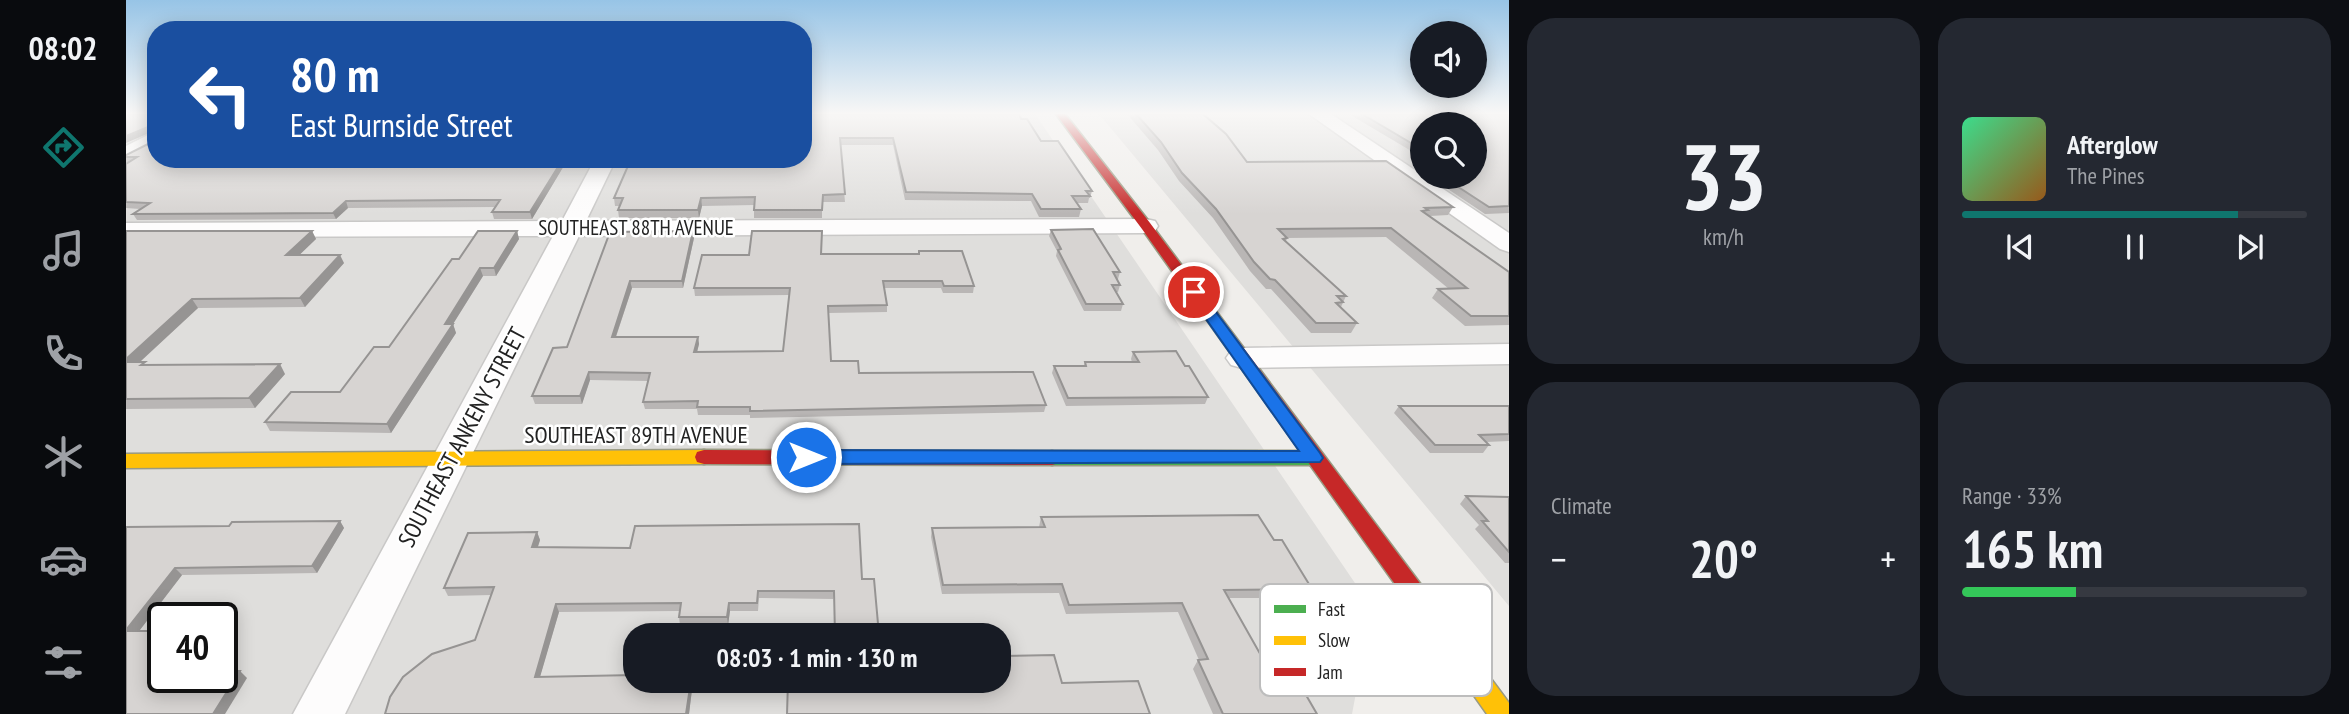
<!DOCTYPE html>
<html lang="en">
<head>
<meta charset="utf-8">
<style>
  body { margin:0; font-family:"PT Sans Narrow",sans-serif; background:#242831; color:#f1f3f6; height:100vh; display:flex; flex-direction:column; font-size:26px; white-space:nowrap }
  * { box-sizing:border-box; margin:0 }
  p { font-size:23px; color:#9ea1a6 }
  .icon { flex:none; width:38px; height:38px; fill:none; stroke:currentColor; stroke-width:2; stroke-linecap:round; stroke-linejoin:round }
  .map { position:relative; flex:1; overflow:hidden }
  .panel { display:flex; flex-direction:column; gap:18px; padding:18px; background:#0d0f14; width:840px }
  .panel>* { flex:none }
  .guide { position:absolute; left:21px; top:21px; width:665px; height:147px; border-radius:28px; box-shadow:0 4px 18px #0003; background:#1a4fa0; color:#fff; overflow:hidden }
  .tools { position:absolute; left:1284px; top:21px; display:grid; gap:14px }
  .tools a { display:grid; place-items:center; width:77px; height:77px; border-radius:50%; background:#171b24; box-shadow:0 4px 18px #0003; font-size:35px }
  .speed { position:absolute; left:21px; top:602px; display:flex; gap:14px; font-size:35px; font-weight:700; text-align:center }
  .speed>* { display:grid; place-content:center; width:91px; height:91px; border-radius:50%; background:#171b24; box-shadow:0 4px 18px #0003; line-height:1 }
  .speed .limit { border:4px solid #111; border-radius:10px; background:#fff; color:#111 }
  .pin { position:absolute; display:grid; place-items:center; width:60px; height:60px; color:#fff; margin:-30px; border:4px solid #fff; border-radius:50%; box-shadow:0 2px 7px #0007 }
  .me { position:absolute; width:77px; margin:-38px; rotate:90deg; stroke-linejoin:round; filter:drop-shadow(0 0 5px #0008) }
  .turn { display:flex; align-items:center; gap:24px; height:147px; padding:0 28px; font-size:32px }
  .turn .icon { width:91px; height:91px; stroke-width:2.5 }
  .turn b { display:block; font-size:49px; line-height:60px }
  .big { font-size:52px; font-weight:800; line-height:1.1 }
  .panel .tile { flex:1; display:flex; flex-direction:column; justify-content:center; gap:10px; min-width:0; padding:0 24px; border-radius:28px; background:#242831 }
  .panel .dial { align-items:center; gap:0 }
  .dial b { font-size:91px; line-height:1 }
  .song { display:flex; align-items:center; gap:21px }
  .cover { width:84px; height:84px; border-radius:10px; background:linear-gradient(135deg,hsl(150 70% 55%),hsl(30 70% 35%)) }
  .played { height:7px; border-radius:4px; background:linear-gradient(90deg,#0f766e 80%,#363941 80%) }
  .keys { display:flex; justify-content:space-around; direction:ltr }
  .heat { display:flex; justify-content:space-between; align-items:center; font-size:38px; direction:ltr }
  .charge { height:10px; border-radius:5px; background:linear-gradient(90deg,#34c759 33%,#363941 0) }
  .panel .tiles { flex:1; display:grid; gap:18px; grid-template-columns:repeat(2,1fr) }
  .trip { position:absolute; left:497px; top:623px; width:388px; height:70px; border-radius:28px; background:#171b24; box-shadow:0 4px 18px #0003; font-weight:800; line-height:70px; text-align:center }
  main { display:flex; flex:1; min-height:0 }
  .menu { display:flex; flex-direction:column; width:126px; justify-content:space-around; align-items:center; background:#090b0e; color:#9ea1a6 }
  .menu .icon { width:49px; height:49px }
  .menu .current { color:#0f766e }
  .menu b { font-size:32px; color:#f1f3f6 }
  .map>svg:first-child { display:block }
  .residential { fill:#dfdedc; fill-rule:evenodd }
  .religious { fill:#dededc }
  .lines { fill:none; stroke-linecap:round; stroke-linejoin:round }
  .street-casing { stroke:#c9c8c7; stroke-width:3 }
  .fast-casing { stroke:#999a82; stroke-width:3 }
  .slow-casing { stroke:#999a82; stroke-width:3 }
  .jam-casing { stroke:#999a82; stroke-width:3 }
  .street { fill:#fdfcfc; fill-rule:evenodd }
  .fast { fill:#4caf50; fill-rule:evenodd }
  .slow { fill:#ffc107; fill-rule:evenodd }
  .jam { fill:#c62828; fill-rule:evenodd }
  .wall { fill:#b9b6b5 }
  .shaded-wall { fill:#969493 }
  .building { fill:#d7d4d2; stroke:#969493; stroke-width:2 }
  .route { fill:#1a73e8; stroke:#114b97; stroke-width:2 }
  .labels { text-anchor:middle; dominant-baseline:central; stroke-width:5; stroke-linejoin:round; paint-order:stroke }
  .far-street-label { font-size:21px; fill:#222; stroke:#fff }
  .street-label { font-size:24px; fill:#222; stroke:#fff }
  .key { fill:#fff; stroke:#bdbdbd; stroke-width:2 }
  .key-label { font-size:19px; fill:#222 }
</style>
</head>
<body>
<main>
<nav class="menu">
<b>08:02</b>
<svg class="icon current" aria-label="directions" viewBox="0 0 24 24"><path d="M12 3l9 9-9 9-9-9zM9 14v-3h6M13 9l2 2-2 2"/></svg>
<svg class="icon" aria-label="music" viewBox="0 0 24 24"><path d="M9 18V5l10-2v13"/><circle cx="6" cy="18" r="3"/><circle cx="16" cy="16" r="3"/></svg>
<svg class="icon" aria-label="phone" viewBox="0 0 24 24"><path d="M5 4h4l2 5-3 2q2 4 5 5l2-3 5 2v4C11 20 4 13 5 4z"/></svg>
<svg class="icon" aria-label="climate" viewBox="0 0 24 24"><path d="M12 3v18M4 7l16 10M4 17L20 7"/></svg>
<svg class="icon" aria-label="car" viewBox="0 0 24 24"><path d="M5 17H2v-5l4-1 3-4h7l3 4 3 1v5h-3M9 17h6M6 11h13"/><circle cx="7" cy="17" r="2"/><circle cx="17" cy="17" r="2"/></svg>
<svg class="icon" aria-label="filters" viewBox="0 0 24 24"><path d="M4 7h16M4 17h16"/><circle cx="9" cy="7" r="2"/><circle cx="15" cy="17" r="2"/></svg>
</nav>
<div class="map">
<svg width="1383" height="714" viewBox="0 0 1383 714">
  <rect width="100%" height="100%" fill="#f0eeeb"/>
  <g class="residential">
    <path d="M0 114H30V159H677V114H909L1246 608 1226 714H0ZM37 618H96V677H37ZM509 635H873V681H509Z"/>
    <path d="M971 114H1383V606L978 120ZM1297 124H1349V177H1297Z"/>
  </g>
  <polygon class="religious" points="1179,121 1240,164 1146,189 1040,190 982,122"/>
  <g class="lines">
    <defs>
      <g id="street">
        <polygon points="1183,114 1205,114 1383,233 1383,252 1374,249"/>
        <polygon points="30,131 30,145 0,160 0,146"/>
        <polygon points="469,159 490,159 460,221 1020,219 1029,221 1032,226 1029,231 1020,233 453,236 219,714 167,714 427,236 0,237 0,223 436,221"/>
        <polygon points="1383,344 1383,364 1116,368 1105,365 1100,358 1105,351 1116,348"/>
      </g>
      <polygon id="fast" points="926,451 1188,451 1195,453 1197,458 1195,463 1188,465 926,465 919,463 917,458 919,453"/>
      <g id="slow">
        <polygon points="578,450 585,452 587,457 585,462 578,464 0,468 0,454"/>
        <polygon points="1294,591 1302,594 1383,703 1383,714 1361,714 1286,608 1283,601 1286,594"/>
      </g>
      <g id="jam">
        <polygon points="930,114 939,114 1024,223 1302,594 1305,601 1302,608 1294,611 1286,608 1016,229"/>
        <polygon points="578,450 926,451 933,453 935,458 933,463 926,465 578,464 571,462 569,457 571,452"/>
      </g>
    </defs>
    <use href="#street" class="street-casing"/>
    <use href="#fast" class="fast-casing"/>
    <use href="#slow" class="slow-casing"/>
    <use href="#jam" class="jam-casing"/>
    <use href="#street" class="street"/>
    <use href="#fast" class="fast"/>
    <use href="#slow" class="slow"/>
    <use href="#jam" class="jam"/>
  </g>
  <g class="wall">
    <polygon points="30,114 30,159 442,159 406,219 368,219 366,212 370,207 222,208 210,219 11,220 7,214 14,209 0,208 0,155 28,141"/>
    <polygon points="677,114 895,119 915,141 966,191 964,198 963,198 962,203 951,203 955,209 953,217 913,217 905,201 779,200 767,145 714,145 719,202 696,202 696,218 628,218 628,205 576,206 573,218 493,218 492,210 494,206 489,206 488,198"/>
    <polygon points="1001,114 1077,114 1121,162 1327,207 1322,215 1304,216 1383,272 1383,325 1339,326 1306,298 1312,289 1323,289 1260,237 1161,238 1160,241 1220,296 1215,307 1231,323 1225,333 1185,333 1145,289 1140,289 1124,271 1087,218 1053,181 1032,150"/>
    <polygon points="1223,114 1383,114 1383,213 1359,214 1304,177 1349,177 1297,124 1297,158"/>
    <polygon points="1295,162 1297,162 1297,172 1292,169"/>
    <polygon points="925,230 994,272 992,279 991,279 994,285 992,292 990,292 997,304 995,311 958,311 930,256 931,251 923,236"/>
    <polygon points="0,231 186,231 190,239 173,255 218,263 179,307 72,308 14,362 21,365 159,374 129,408 0,409"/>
    <polygon points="391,231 393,239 370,276 357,276 327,324 330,333 265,433 144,431 139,422 214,392 263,347 333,259"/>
    <polygon points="567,231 568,238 557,288 506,288 490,337 572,337 573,344 571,352 657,351 663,295 569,296 568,288 695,254 792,254 793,251 848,286 847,293 817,293 815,288 758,288 761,305 761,312 702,313 705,361 733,373 920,405 918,412 624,418 624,415 572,415 571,409 519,409 517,402 522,381 464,380 456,404 409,404 406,396 441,347 484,232"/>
    <polygon points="1007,352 1059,366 1082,397 1079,404 940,406 926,373 928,366 958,366 959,362 1006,362 1005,359"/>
    <polygon points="1273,406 1383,406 1383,441 1360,442 1363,445 1357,453 1304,453 1268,413"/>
    <polygon points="1340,496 1383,497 1383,563 1379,563 1349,529 1353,525 1334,504"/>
    <polygon points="915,517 1148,540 1186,589 1180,598 1103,598 1137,659 1165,682 1191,714 1087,714 1067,669 1072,660 1073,660 1052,612 940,614 933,593 816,594 805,537 806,528 913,527"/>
    <polygon points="214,521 218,528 191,573 56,575 13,631 37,677 121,678 0,714 0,527 103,526"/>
    <polygon points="733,524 707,599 633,598 632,611 604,611 602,625 554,625 553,617 554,611 433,612 414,676 509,681 567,681 563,714 259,714 349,640 365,595 322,596 318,588 411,532 414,540 412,547 504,548"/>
  </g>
  <g class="shaded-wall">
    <polygon points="29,124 30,130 0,143 0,136"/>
    <polygon points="437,159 442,159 406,219 404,212"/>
    <polygon points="575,198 576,206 573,218 572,210"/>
    <polygon points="220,201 222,208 210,219 207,213"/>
    <polygon points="186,231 190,239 164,264 160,255"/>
    <polygon points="391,231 393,239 370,276 368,268"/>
    <polygon points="567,231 568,238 557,288 556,281"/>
    <polygon points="214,255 218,263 179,307 174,298"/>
    <polygon points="354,268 357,276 327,324 330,333 265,433 261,424 319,324"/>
    <polygon points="504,281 506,288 487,345 486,337"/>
    <polygon points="66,299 72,308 4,371 0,366 0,359"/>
    <polygon points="572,337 573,344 569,360 568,352"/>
    <polygon points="154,364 159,374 129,408 123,398"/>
    <polygon points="463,372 464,380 456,404 454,396"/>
    <polygon points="214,521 218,528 191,573 186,566"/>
    <polygon points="411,532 414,540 409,555 406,547"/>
    <polygon points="49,568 56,575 7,639 0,630"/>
    <polygon points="603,603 604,611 602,625 601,617"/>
    <polygon points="430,604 433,612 412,684 409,677"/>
    <polygon points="114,671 121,678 99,714 87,714"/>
    <polygon points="565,681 567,681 563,714 560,714"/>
  </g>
  <g class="building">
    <polygon points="0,114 30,114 30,159 437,159 404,212 366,212 374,200 338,200 220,201 207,213 7,214 24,203 0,202 0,164 11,157 0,157 0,155 28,141 29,124 0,136"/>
    <polygon points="677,114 893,114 895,119 901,119 915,141 932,141 966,191 960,191 964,196 946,196 955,209 915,209 906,194 780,192 767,138 714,138 719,194 697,195 696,210 628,210 629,197 575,198 572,210 492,210 497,198 488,198 505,159 677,159"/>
    <polygon points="1010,114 1077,114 1100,134 1121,162 1260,161 1327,207 1299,208 1302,210 1296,211 1383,272 1383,316 1345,316 1312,289 1341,288 1265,228 1152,229 1161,238 1157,239 1220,296 1211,296 1217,302 1210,303 1231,323 1190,323 1149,280 1144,279 1128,262 1090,209 1056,173 1035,142"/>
    <polygon points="1236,114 1383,114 1383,206 1363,207 1317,177 1349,177 1349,124 1297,124 1297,150"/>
    <polygon points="967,229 994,272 987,272 994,285 986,285 997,304 960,304 932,250 935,249 925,230"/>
    <polygon points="0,231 186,231 160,255 214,255 174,298 66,299 0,359"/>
    <polygon points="352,231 391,231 368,268 354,268 319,324 327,324 261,424 139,422 165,392 214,392 248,347 263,347 326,259 333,259"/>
    <polygon points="567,231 556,281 504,281 486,337 572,337 568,352 657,351 664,288 568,288 576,255 623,255 626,231 696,231 695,254 793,254 793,251 836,251 848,286 818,286 816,281 757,281 761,305 702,306 705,361 732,361 733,373 907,372 920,405 624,411 624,407 571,407 572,401 517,402 524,373 463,372 454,396 406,396 427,348 441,347 484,232"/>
    <polygon points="1050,351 1059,366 1063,366 1082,397 942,398 928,366 960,366 959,362 1013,362 1007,352"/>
    <polygon points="0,362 19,362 15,365 154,364 123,398 0,399"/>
    <polygon points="1273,406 1383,406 1383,434 1353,435 1363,445 1309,445"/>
    <polygon points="1340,496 1383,497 1383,552 1356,521 1362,521"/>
    <polygon points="1132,515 1148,540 1156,540 1186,589 1098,590 1137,659 1151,658 1165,682 1173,683 1191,714 1097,714 1072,660 1082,659 1056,603 943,605 936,584 817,585 806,528 919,527 915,517"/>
    <polygon points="214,521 186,566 49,568 0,630 0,527 103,526 106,522"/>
    <polygon points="733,524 736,579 748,579 753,635 709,635 708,591 632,591 631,603 603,603 601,617 553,617 555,603 430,604 409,677 509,675 509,681 565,681 560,714 259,714 264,697 277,677 306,654 349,640 368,587 318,588 342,533 411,532 406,547 504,548 509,526"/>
    <polygon points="0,631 37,631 37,645 35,648 37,648 37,677 96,677 96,671 114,671 87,714 0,714"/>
    <polygon points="928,655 936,683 1012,681 1024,714 661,714 662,681 873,681 873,656"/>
  </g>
  <linearGradient id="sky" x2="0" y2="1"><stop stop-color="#97c4e6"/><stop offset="0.53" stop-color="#f8f7f6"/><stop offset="1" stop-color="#f8f7f6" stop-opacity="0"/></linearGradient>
  <rect width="1383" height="214" fill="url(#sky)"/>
  <polygon class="route" points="1068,288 1073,289 1194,453 1197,458 1194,462 680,464 674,462 671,457 674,452 680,450 1173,451 1061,292"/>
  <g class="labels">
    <g class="far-street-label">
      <text x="510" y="227">SOUTHEAST 88TH AVENUE</text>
    </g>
    <g class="street-label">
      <text x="510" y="434">SOUTHEAST 89TH AVENUE</text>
      <text transform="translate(336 437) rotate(-62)">SOUTHEAST ANKENY STREET</text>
    </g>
  </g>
  <rect x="1134" y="584" width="232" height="112" rx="10" class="key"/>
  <rect x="1148" y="605" width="32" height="8" fill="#4caf50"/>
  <rect x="1148" y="636" width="32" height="9" fill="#ffc107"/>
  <rect x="1148" y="668" width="32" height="8" fill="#c62828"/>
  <g class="key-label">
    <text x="1192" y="616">Fast</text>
    <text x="1192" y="647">Slow</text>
    <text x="1192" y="679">Jam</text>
  </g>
</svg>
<div class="tools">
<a><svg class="icon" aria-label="sound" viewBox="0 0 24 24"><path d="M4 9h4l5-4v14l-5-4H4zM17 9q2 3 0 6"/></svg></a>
<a><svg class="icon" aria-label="search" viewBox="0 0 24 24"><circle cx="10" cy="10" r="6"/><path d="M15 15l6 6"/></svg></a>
</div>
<div class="speed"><div class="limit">40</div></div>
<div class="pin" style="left:1068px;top:292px;background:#d93025"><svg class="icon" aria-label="arrive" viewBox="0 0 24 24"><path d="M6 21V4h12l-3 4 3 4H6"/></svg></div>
<svg class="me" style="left:680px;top:457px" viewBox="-20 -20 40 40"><circle r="17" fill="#1a73e8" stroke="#fff" stroke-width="3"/><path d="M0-11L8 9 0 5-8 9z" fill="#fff"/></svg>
<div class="trip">08:03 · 1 min · 130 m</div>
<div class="guide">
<div class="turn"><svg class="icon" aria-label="left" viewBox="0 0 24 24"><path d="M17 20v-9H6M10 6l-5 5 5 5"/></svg><div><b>80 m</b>East Burnside Street</div></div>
</div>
</div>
<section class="panel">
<div class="tiles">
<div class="tile dial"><b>33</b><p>km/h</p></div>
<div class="tile">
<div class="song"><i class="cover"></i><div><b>Afterglow</b><p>The Pines</p></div></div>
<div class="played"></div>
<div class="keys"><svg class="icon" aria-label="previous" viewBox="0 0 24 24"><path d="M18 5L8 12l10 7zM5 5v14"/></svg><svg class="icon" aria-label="pause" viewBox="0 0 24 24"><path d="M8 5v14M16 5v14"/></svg><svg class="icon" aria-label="next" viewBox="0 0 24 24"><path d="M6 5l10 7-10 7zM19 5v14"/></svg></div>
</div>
<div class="tile"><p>Climate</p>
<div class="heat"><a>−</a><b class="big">20°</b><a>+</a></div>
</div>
<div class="tile"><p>Range · 33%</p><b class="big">165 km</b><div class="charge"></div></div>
</div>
</section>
</main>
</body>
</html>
